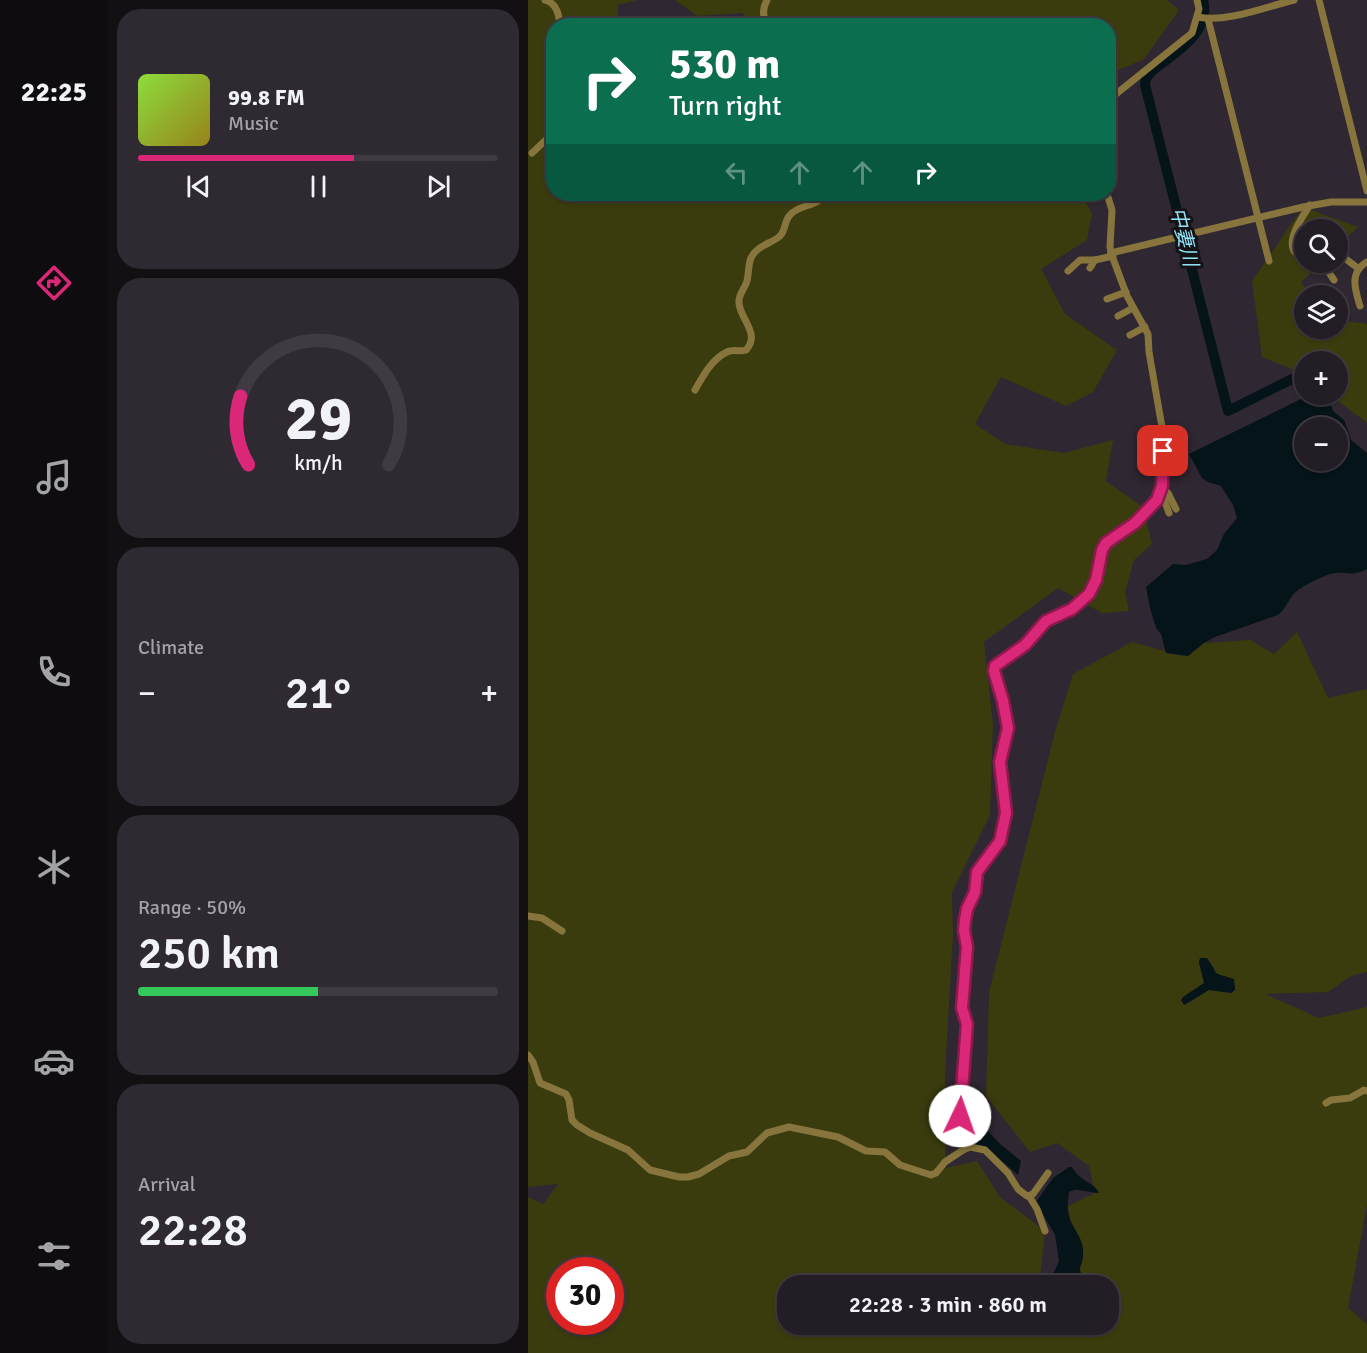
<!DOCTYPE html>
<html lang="en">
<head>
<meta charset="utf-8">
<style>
  body { margin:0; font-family:Signika,"Noto Sans JP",sans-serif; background:#2f2a32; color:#f1f3f6; height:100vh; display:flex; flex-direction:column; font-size:22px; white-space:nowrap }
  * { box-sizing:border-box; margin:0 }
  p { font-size:20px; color:#a3a2a7 }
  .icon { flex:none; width:33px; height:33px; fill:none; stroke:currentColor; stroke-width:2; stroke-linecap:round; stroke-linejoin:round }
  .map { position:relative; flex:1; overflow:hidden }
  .side { display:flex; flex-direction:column; gap:9px; padding:9px; background:#131014; width:420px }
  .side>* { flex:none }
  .hud { position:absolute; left:18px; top:18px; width:570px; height:183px; border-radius:24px; box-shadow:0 2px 4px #0004,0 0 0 2px #403b42; background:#0b6e4f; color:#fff; overflow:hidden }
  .buttons { position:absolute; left:766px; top:219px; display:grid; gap:12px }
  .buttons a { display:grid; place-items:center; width:54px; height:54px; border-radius:50%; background:#231d25; box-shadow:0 2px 4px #0004,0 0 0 2px #403b42; font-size:30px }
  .speed { position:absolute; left:18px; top:1257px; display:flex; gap:12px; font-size:30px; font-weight:700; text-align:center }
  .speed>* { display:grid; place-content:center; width:78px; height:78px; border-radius:50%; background:#231d25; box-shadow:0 2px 4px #0004,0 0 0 2px #403b42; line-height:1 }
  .speed .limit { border:9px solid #d22; background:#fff; color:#111 }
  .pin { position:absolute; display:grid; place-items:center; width:51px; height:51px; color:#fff; margin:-26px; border-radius:12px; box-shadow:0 3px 9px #0006 }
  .me { position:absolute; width:66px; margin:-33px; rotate:3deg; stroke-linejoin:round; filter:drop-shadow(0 0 4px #0008) }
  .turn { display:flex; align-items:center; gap:21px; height:126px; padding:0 24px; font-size:27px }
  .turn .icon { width:78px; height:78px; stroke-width:2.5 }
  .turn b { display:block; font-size:42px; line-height:51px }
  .lanes { display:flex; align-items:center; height:57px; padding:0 24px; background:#0003; justify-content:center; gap:30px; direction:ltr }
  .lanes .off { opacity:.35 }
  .big { font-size:45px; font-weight:600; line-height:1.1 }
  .side .card { flex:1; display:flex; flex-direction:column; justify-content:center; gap:9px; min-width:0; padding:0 21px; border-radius:24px; background:#2f2a32 }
  .side .dial { align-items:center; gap:0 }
  .dial svg { height:156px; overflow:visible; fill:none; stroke:#403b42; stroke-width:7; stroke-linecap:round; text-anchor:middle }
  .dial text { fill:#f1f3f6; stroke:none }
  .song { display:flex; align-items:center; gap:18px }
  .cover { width:72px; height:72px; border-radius:9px; background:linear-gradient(135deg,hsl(90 70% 55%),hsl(50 70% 35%)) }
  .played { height:6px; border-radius:3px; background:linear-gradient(90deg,#db2777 60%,#403b42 60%) }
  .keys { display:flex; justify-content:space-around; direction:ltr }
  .heat { display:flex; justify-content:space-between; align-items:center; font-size:33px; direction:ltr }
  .charge { height:9px; border-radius:4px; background:linear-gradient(90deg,#34c759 50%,#403b42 0) }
  .trip { position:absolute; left:249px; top:1275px; width:342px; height:60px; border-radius:24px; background:#231d25; box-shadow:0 2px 4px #0004,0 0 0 2px #403b42; font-weight:600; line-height:60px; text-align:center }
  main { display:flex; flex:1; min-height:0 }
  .tab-bar { display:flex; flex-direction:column; width:108px; justify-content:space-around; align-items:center; background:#0e0c0f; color:#a3a2a7 }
  .tab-bar .icon { width:42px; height:42px }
  .tab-bar .selected { color:#db2777 }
  .tab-bar b { font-size:27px; color:#f1f3f6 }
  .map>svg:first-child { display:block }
  .green { fill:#3a3c0e; fill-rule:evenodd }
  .water { fill:#051418; fill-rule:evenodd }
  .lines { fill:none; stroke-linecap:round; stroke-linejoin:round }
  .river { stroke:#051418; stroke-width:10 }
  .minor { stroke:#87753d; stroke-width:7 }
  .route-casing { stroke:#8e194d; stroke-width:15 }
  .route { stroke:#db2777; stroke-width:10 }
  .labels { text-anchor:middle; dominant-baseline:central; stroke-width:6; stroke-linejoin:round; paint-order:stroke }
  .water-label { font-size:20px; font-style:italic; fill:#8fe4f8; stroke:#151216 }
</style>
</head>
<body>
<main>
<nav class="tab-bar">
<b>22:25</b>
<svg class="icon selected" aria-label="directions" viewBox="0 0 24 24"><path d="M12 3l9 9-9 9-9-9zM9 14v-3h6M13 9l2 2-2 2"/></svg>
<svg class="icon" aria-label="music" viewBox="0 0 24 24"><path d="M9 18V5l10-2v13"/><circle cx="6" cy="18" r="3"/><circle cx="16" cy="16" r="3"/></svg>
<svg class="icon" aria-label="phone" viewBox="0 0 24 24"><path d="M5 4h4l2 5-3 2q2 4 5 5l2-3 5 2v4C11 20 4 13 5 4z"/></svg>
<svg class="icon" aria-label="climate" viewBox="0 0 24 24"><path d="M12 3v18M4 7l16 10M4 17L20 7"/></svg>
<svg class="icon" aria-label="car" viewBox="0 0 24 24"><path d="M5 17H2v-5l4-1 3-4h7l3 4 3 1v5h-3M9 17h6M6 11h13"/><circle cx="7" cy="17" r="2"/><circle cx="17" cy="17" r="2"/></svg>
<svg class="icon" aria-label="filters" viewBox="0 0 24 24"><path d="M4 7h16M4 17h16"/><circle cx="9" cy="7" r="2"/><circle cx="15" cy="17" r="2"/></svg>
</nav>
<section class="side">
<div class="card">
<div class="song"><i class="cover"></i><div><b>99.8 FM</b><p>Music</p></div></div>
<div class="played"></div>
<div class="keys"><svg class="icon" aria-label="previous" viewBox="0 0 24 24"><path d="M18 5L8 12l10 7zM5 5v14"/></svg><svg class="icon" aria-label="pause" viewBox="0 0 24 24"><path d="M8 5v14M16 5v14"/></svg><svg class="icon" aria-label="next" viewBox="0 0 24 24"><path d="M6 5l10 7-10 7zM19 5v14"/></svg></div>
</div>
<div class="card dial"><svg viewBox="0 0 100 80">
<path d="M14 69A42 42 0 1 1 86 69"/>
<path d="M14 69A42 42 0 0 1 10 34" stroke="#db2777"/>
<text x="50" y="56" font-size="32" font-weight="700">29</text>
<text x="50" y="72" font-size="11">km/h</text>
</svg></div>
<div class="card"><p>Climate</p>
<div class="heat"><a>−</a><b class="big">21°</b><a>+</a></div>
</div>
<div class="card"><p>Range · 50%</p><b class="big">250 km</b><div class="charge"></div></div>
<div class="card"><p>Arrival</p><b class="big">22:28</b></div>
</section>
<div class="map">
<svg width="839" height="1353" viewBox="0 0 839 1353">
  <rect width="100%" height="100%" fill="#2f2731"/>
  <g class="green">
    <path d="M0 0H109L90 5V25L26 26V194H553L564 213 559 240 513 269 537 314 589 350 565 392 538 406 473 377 447 424 477 444 536 453 585 440 578 481 615 507 624 544 606 560 597 592 601 611 574 613 530 588 456 642 465 724 462 815 424 892 425 935 417 1075V1168L449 1161 472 1197 517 1231 513 1269 509 1285 260 1286V1324H580V1286L562 1285 551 1270 540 1206 567 1193 561 1166 529 1143 502 1152 458 1096 461 992 527 732 545 674 604 642 654 656 676 643 722 640 746 654 769 632 800 698 839 689V972L823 976 800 992 737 994 791 1018 839 1007V1205L820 1308 839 1324V1353H0V1197L15 1204 30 1184 0 1187ZM671 962H682L687 973 707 985V990L703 993 681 990 659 1004H655L658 995 676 983ZM32 1270H82V1322H32Z"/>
    <polygon points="147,0 639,0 651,10 616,59 581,74 580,26 217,25 215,13 169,16"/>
    <polygon points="775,207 830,227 810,246 810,230 777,230 777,262 793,263 773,282 783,295 777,296 777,328 810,328 810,320 839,324 839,423 802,395 810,394 810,362 777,362 777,376 771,372 734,357 724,281"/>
  </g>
  <g class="water">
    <path d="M781 395H797L806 412 816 420 823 440 839 453V569C823 578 816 570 802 574 793 577 769 588 764 596 759 603 757 609 750 615L687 637 676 643 660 656 638 653 633 634 628 628 622 608 618 587 645 564 658 565 679 559 689 550 696 534 709 518 705 505 693 486 680 482 674 478 661 454ZM777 428H810V460H777Z"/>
    <path d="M672 958H679C693 978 681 971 706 979L707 990 703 993 681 990 656 1005 653 1000 655 997 676 983 671 962Z"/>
    <polygon points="450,1120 472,1144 493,1161 490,1175 457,1146 439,1143 437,1128"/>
    <path d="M541 1167H544C553 1183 567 1182 571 1193 560 1193 550 1187 541 1192 540 1199 539 1209 541 1216 544 1228 555 1237 555 1251 556 1270 545 1264 560 1285H512L524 1277 531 1261 527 1235 508 1202 525 1178Z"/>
  </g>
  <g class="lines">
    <path class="river" d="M675 0C684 33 645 54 624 71L618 78 617 85 698 403 700 411 764 379 777 386"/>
    <g class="minor">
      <path d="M17 0C29 3 31 15 32 26"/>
      <path d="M239 0C234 9 234 18 242 26"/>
      <polyline points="791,0 839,191"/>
      <path d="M670 17C698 23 737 7 766 0"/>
      <polyline points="680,19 741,261"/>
      <polyline points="260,26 292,21 307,26"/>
      <polyline points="26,57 21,71 26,94"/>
      <polyline points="580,97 588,94 664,33 671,9 669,0"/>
      <path d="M4 153 22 136C16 117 24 113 26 95"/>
      <polyline points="583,253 775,207 803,202 839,202"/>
      <polyline points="810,253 831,269"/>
      <path d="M777 258C750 250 773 219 782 205"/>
      <polyline points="794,262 806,280"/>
      <polyline points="562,268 567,260 585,256"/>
      <polyline points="540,271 552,260 567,260"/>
      <polyline points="579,299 598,292"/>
      <path d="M832 306C827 290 821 272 839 262"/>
      <polyline points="590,316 605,308"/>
      <polyline points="602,335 617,327"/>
      <path d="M167 390C175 376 184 359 199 352 205 349 212 352 218 350 233 334 212 319 211 303 210 294 217 289 219 281 221 273 220 265 223 258 229 245 243 244 252 236 258 230 256 221 262 215 271 204 290 207 296 194"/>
      <polyline points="633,488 640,493 648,509"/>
      <polyline points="633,491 641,513"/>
      <polyline points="0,916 14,918 34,931"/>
      <polyline points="0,1055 5,1062 12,1083 38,1094 41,1100 44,1120 49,1125 62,1133 100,1150 122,1170 151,1177 160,1177 171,1174 201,1156 219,1152 239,1133 261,1127 310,1137 338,1151 357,1152 372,1165 403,1175 408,1173 417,1162 435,1150 442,1147 457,1150 480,1173 490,1189 499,1196 505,1194 520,1173"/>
      <polyline points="798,1103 803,1100 822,1098 836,1090 839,1091"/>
      <polyline points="435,1150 432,1116 439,1024 434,1008 439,947 437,920 439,909 447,892 449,871 472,841 478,813 472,762 480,728 475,701 466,671 467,666 497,645 518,621 544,609 556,600 568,580 574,550 578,543 607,523 629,500 633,491 635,433 621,352 620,334 599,296 583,253 582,247 584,210 579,194"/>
      <polyline points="501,1196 509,1209 517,1231"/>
    </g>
  </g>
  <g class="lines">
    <defs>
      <polyline id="route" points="432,1116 439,1024 434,1008 439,947 436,930 437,920 439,909 447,892 449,872 472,841 478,813 472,762 480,728 475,701 466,671 467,666 497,645 518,621 544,609 561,594 568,580 574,550 578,543 607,523 629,500 634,486 635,451"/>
    </defs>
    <use href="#route" class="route-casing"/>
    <use href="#route" class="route"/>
  </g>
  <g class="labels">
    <g class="water-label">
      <text transform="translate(656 237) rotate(76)">中妻川</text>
    </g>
  </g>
</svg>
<div class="buttons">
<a><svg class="icon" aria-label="search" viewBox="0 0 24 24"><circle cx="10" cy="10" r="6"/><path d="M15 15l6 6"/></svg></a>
<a><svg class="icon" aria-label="layers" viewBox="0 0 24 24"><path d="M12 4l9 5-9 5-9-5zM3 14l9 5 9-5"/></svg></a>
<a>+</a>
<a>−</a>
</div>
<div class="speed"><div class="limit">30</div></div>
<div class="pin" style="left:635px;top:451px;background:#d93025"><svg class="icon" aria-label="arrive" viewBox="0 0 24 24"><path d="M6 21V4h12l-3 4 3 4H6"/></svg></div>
<svg class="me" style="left:432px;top:1116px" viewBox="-20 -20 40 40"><circle r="19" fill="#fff"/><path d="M0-13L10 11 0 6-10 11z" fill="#db2777"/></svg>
<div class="trip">22:28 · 3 min · 860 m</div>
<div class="hud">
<div class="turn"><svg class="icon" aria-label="right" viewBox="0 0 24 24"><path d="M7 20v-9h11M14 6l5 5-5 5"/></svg><div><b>530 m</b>Turn right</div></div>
<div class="lanes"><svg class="icon off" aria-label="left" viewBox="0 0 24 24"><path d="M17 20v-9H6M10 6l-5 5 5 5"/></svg><svg class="icon off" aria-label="ahead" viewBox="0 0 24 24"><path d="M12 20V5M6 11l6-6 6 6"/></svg><svg class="icon off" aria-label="ahead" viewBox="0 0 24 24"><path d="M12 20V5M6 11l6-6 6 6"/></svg><svg class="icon" aria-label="right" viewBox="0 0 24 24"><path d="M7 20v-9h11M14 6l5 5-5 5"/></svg></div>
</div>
</div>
</main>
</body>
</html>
